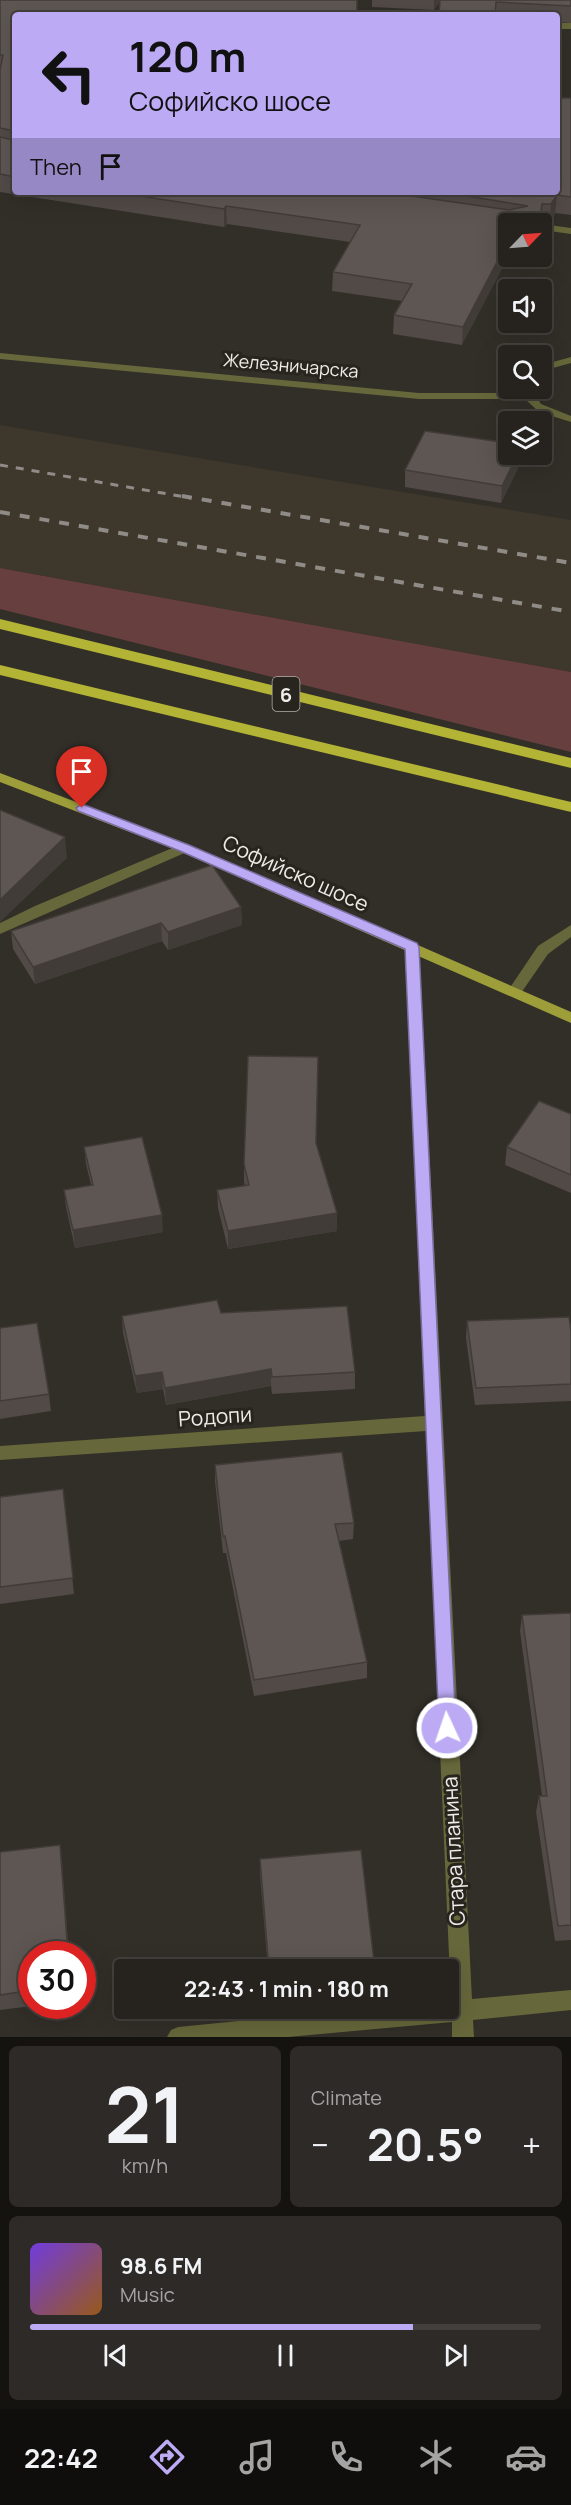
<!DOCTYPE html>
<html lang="en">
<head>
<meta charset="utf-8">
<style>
  body { margin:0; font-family:Manrope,sans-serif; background:#2e2a27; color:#f1f3f6; height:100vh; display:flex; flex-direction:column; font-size:22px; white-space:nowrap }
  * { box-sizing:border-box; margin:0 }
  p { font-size:20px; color:#a4a4a4 }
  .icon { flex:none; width:33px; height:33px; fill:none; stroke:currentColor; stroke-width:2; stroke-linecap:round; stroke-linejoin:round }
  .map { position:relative; height:2037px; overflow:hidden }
  .side { display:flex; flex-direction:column; gap:9px; padding:9px; background:#151310; flex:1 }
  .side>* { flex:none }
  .banner { position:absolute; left:12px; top:12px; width:548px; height:183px; border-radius:6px; box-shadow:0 6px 24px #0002,0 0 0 2px #423f3c; background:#bcaaf5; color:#111; overflow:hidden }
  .needle { width:39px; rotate:65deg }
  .tools { position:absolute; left:498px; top:213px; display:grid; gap:12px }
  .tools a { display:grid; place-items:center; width:54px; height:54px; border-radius:6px; background:#26221e; box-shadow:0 6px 24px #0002,0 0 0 2px #423f3c; font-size:30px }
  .speed { position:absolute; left:18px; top:1941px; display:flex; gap:12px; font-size:30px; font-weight:700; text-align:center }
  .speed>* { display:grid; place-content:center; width:78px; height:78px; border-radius:50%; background:#26221e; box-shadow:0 6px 24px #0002,0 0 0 2px #423f3c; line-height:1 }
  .speed .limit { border:9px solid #d22; background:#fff; color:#111 }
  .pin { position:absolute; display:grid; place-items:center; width:51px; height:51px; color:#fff; margin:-62px -26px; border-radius:50% 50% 50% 0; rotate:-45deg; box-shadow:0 0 6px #0007 }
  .pin .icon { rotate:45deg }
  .me { position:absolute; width:66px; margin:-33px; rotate:357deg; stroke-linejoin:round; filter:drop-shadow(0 0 4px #0008) }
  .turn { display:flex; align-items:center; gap:21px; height:126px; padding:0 18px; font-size:27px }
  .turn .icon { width:78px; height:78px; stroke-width:2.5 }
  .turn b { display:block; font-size:42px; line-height:51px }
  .then { display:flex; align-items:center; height:57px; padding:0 18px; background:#0003; gap:12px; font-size:22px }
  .big { font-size:45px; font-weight:700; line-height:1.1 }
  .side .card { flex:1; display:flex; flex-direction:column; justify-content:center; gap:9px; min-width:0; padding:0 21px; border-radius:9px; background:#2e2a27 }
  .side .dial { align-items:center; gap:0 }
  .dial b { font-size:78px; line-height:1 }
  .song { display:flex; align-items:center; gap:18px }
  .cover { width:72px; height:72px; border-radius:9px; background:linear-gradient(135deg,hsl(260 70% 55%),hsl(30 70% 35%)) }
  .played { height:6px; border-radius:3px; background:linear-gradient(90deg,#bcaaf5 75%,#423f3c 75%) }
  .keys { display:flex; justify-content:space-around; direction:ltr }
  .heat { display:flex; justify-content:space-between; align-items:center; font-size:33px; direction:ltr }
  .side .tiles { flex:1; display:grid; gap:9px; grid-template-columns:1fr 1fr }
  .card:last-child { grid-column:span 2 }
  .trip { position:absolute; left:114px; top:1959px; width:345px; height:60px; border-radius:6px; background:#26221e; box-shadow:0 6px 24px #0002,0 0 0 2px #423f3c; font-weight:700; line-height:60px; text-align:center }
  .tab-bar { display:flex; height:96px; justify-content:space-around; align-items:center; background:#0f0e0c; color:#a4a4a4 }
  .tab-bar .icon { width:42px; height:42px }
  .tab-bar .current { color:#bcaaf5 }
  .tab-bar b { font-size:27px; color:#f1f3f6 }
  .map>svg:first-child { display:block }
  .built { fill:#3e372b }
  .green { fill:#673f3e }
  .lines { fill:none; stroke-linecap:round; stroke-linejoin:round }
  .minor { fill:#66673a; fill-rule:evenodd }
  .major { fill:#9d9e39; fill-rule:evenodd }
  .highway { fill:#b3b335; fill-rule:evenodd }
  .rail-far1 { stroke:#8f8c87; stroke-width:3; stroke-dasharray:8 8; stroke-linecap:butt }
  .rail { stroke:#8f8c87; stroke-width:4; stroke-dasharray:10 10; stroke-linecap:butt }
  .wall { fill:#514a47 }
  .shaded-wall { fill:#423c39 }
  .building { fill:#5e5652; stroke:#423c39; stroke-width:1.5 }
  .route { fill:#bcaaf5; stroke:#7a6e9f; stroke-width:1.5 }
  .labels { text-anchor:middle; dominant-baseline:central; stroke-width:6; stroke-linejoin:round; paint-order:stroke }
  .far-street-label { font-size:18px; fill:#eeece8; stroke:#28241e }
  .shield { fill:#28241e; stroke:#b3b0ab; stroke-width:1.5 }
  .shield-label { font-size:20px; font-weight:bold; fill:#eeece8 }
  .street-label { font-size:21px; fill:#eeece8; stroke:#28241e }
</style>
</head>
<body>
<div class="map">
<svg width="571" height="2037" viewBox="0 0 571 2037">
  <rect width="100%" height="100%" fill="#322e28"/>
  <polygon class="built" points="0,425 571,520 571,672 0,568"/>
  <polygon class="green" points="0,568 571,672 571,752 0,609"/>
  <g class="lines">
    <g class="minor">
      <rect x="556" y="23" width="15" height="6"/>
      <polygon points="542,224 571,228 571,234 542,230"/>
      <polygon points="0,353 419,393 521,393 520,388 531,388 541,404 571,416 571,422 539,412 525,399 419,399 0,359"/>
      <polygon points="571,357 571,363 542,371 542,365"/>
      <polygon points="184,843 191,848 189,851 0,934 0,923 35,906"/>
      <polygon points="571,925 571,937 548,954 519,996 509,996 507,992 538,946"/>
      <polygon points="412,942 419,947 472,1999 571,1990 571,2010 473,2020 474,2037 452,2037 452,2022 288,2037 167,2037 171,2030 178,2027 371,2008 448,2008 448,2001 451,2001 426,1431 0,1460 0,1446 425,1416 405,947"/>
    </g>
    <polygon class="major" points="0,773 189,845 571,1012 571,1023 179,851 0,782"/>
    <g class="highway">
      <polygon points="0,619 571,758 571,768 0,629"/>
      <polygon points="0,665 571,802 571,812 0,675"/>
    </g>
    <polyline class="rail-far1" points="0,465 191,498"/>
    <g class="rail">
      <polyline points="182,496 571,563"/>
      <polyline points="0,512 571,612"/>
    </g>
  </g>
  <g class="wall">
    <polygon points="0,0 15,15 15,192 556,192 571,98 571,215 555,213 550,223 544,222 544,232 542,236 542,224 508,224 462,345 393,334 394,315 402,301 332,291 333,272 350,242 227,224 224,227 0,192"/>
    <polygon points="372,0 571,0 571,23 556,22 556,15 439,15 440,1 434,10 372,7"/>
    <polygon points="521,462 501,503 405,487 405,470"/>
    <polygon points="241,907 242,925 168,950 162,941 35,984 13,949 11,931"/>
    <polygon points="571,1114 571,1193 505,1165 507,1147"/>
    <polygon points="316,1143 337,1213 337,1231 228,1249 218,1208 217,1190 245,1186 244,1182 244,1164"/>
    <polygon points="84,1147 163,1232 75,1248 66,1207 64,1190 91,1185 86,1164"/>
    <polygon points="221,1313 355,1372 355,1389 272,1394 271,1386 166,1405 163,1389 137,1393 123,1333 122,1316"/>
    <polygon points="467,1321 571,1331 571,1401 475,1405 466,1338"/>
    <polygon points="0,1328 49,1394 51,1411 0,1419"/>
    <polygon points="215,1465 354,1523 353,1539 339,1541 367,1662 367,1678 254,1696 226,1553 223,1553 215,1482"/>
    <polygon points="63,1489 74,1594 0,1604 0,1497"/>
    <polygon points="571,1613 571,1940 555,1941 536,1812 539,1796 542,1796 520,1631 522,1615"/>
    <polygon points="60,1845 69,1954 32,1954 32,2006 0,2010 0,1852"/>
    <polygon points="260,1859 375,1970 268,1970 260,1874"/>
  </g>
  <g class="shaded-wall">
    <polygon points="434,0 440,0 434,10"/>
    <polygon points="557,195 555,213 550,223 551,204"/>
    <polygon points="226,206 227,224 224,227 224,209"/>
    <polygon points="545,214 544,232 542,236 542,224 539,224"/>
    <polygon points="508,241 509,256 462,345 463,327"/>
    <polygon points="518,454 521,454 521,462 501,503 502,486"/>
    <polygon points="65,837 67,858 0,922 0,900"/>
    <polygon points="241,907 242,925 168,950 168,932"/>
    <polygon points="161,923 162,941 35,984 33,967"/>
    <polygon points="337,1213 337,1231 228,1249 228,1231"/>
    <polygon points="162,1215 163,1232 75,1248 73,1230"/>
    <polygon points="271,1369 271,1386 166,1405 165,1388"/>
    <polygon points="162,1372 163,1389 137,1393 135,1376"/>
    <polygon points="60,1845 62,1861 69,1954 68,1954"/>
  </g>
  <g class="building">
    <polygon points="0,0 357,0 357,15 15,15 15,131 0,128 0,70 3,55 0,55"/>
    <polygon points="440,0 571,0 571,6 496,2 495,15 439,15"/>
    <polygon points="556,98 571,98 571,197 557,195 551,204 542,204 541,212 545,214 539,224 508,224 508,241 463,327 394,315 412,284 333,272 360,225 226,206 224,209 114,192 384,192 509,210 528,206 442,192 556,192"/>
    <polygon points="15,132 15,177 0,174 0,137 13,140"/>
    <polygon points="425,431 508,443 508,454 518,454 502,486 405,470"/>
    <polygon points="0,810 65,837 0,900"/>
    <polygon points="212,865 241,907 168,932 161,923 33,967 11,931"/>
    <polygon points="248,1056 318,1057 316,1143 337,1213 228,1231 217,1190 249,1185 244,1164"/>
    <polygon points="539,1101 571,1114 571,1175 507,1147"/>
    <polygon points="142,1137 162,1215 73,1230 64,1190 93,1185 84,1147"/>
    <polygon points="217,1300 221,1313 347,1306 355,1372 272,1377 271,1369 165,1388 162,1372 135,1376 122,1316"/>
    <polygon points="569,1317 571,1331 571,1384 476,1388 467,1321"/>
    <polygon points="37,1323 49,1394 0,1401 0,1328"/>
    <polygon points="342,1452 354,1523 335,1524 367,1662 254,1680 225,1536 223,1536 215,1465"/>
    <polygon points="63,1489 73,1578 0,1587 0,1497"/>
    <polygon points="571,1613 571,1925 558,1926 539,1796 547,1796 522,1615"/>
    <polygon points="60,1845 68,1954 32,1954 32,1990 0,1995 0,1852"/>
    <polygon points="361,1850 375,1970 269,1970 260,1859"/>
  </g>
  <polygon class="route" points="82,804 189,845 417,943 419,947 456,1728 453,1734 447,1736 441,1734 439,1728 405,949 180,851 78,811 76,808"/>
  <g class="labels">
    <g class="far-street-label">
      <text transform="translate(291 365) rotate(5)">Железничарска</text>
    </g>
    <rect class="shield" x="272.5" y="677" width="27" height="34" rx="4.5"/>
    <g class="shield-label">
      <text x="286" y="694">6</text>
    </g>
    <g class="street-label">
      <text transform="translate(296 873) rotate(24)">Софийско шосе</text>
      <text transform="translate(215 1416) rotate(-4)">Родопи</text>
      <text transform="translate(453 1851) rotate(-93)">Стара планина</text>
    </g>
  </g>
</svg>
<div class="tools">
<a><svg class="needle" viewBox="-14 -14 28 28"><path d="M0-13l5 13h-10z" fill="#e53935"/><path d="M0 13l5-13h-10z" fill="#a4a4a4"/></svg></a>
<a><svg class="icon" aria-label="sound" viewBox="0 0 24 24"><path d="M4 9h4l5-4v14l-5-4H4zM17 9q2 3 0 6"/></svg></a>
<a><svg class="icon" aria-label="search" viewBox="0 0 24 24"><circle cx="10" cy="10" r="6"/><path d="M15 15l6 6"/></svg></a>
<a><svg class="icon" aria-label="layers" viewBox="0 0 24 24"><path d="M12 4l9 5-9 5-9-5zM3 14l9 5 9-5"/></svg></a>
</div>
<div class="speed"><div class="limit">30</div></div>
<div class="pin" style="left:82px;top:808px;background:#d93025"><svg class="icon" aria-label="arrive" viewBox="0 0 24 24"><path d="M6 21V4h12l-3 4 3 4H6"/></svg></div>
<svg class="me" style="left:447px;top:1728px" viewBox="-20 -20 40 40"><circle r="17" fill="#bcaaf5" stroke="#fff" stroke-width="3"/><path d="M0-11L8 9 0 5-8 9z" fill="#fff"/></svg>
<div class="trip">22:43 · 1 min · 180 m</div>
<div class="banner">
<div class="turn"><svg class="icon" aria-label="left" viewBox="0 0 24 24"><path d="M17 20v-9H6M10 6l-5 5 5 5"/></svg><div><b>120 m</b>Софийско шосе</div></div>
<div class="then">Then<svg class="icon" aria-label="arrive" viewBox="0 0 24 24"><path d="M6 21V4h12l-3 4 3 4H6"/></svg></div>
</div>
</div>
<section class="side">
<div class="tiles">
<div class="card dial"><b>21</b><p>km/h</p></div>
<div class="card"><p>Climate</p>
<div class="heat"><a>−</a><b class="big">20.5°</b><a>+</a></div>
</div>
<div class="card">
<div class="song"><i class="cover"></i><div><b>98.6 FM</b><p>Music</p></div></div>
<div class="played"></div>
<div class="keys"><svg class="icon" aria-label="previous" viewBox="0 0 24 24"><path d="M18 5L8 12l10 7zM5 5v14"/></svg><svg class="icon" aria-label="pause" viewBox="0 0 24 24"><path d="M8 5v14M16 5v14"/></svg><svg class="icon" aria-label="next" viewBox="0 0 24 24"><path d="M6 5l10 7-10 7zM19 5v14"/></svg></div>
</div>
</div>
</section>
<nav class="tab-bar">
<b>22:42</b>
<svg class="icon current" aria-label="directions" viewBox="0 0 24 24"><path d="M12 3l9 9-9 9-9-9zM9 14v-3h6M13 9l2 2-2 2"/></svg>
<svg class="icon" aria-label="music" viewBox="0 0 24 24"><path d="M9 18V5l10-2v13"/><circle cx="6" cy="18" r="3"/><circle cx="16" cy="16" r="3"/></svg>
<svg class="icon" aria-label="phone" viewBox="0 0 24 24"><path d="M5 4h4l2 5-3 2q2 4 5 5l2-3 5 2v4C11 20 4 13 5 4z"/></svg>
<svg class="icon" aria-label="climate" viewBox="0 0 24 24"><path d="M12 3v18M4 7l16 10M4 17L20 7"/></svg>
<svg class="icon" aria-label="car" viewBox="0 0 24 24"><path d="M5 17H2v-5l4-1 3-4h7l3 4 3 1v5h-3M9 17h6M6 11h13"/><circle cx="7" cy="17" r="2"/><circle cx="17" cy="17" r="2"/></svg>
</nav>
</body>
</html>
